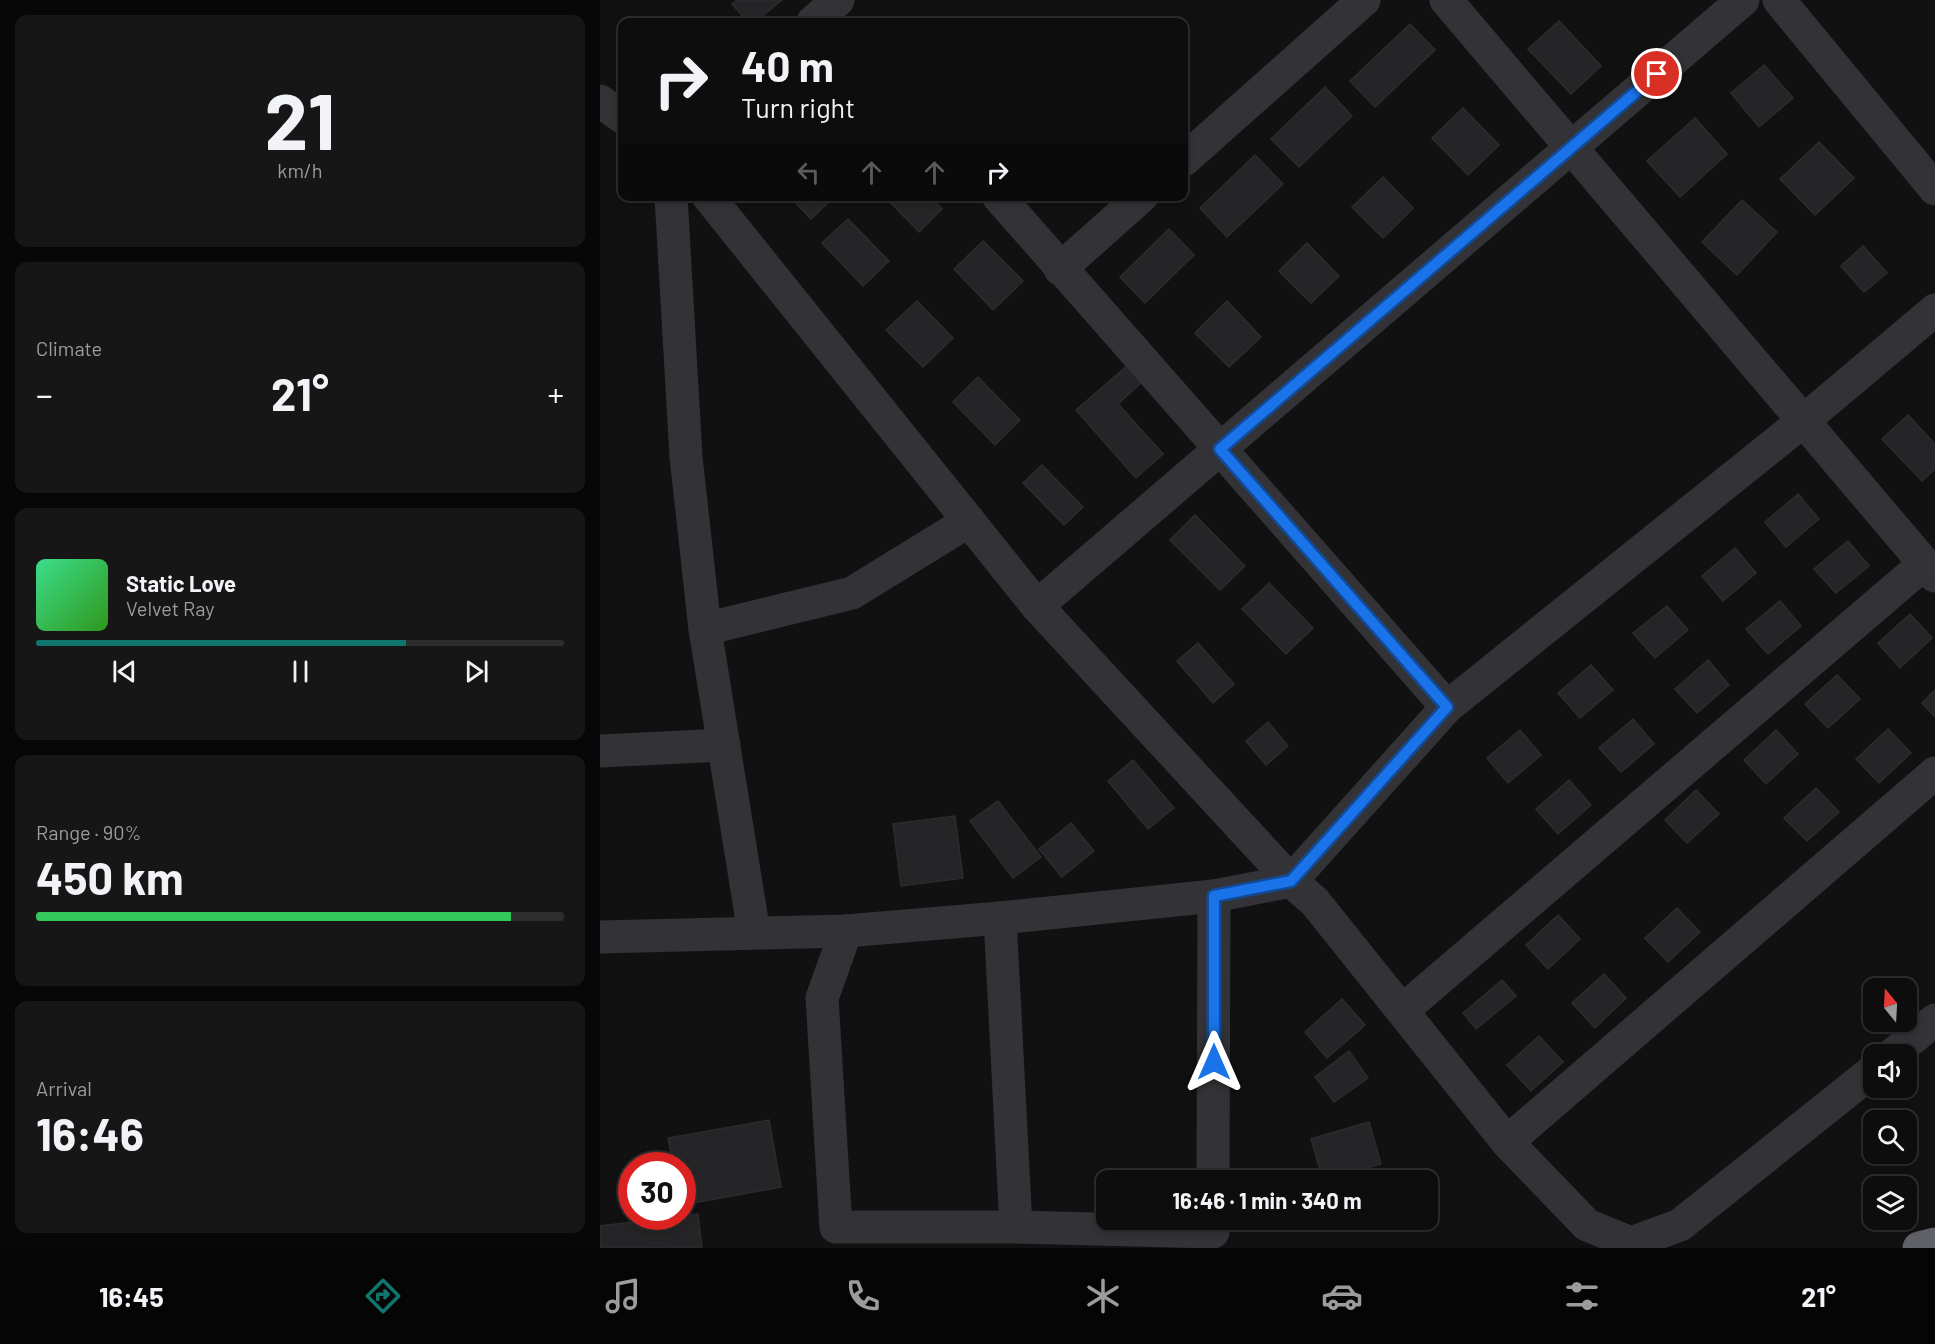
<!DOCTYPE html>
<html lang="en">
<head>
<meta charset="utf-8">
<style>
  body { margin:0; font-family:Barlow,sans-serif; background:#161617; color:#f1f3f6; height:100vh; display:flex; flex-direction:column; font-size:22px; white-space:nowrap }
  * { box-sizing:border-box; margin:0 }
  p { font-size:20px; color:#9a9c9e }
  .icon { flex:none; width:33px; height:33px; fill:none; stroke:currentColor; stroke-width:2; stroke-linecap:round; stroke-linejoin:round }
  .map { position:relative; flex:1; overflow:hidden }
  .panel { display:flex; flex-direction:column; gap:15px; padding:15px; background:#070708; width:600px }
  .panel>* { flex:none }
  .guide { position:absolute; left:18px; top:18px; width:570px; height:183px; border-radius:12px; box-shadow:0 3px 9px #0003,0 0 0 2px #2d2d2e; background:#0d0d0e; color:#f1f3f6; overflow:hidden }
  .needle { width:39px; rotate:342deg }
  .controls { position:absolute; left:1263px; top:978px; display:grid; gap:12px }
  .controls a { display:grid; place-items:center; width:54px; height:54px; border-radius:12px; background:#0d0d0e; box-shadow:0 3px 9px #0003,0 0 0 2px #2d2d2e; font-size:30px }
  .speed { position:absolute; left:18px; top:1152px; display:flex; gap:12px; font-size:30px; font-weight:700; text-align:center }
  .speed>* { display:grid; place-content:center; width:78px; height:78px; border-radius:50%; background:#0d0d0e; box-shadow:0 3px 9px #0003,0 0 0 2px #2d2d2e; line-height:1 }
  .speed .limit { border:9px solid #d22; background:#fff; color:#111 }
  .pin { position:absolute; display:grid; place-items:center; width:51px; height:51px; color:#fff; margin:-26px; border:3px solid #fff; border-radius:50%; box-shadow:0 2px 6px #0007 }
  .me { position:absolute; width:66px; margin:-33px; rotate:0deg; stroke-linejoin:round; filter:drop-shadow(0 0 4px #0008) }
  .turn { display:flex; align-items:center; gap:21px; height:126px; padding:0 24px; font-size:27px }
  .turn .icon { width:78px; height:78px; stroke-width:2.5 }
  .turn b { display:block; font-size:42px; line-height:51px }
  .lanes { display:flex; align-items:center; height:57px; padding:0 24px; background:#0003; justify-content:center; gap:30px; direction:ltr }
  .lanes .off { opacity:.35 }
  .big { font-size:45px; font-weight:700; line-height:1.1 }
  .panel .card { flex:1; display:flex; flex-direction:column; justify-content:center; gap:9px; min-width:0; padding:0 21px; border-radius:12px; background:#161617 }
  .panel .dial { align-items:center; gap:0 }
  .dial b { font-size:78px; line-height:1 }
  .song { display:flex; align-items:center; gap:18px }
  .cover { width:72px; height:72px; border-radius:9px; background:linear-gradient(135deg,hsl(150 70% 55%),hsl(110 70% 35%)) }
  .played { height:6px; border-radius:3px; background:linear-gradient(90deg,#0f766e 70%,#2d2d2e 70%) }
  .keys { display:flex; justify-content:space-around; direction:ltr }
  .heat { display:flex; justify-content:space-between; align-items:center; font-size:33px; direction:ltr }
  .charge { height:9px; border-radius:4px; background:linear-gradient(90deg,#34c759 90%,#2d2d2e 0) }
  .trip { position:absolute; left:496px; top:1170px; width:342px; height:60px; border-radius:12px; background:#0d0d0e; box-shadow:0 3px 9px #0003,0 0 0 2px #2d2d2e; font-weight:700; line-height:60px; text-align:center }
  .menu { display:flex; height:96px; justify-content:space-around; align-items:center; background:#050506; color:#9a9c9e }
  .menu .icon { width:42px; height:42px }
  .menu .on { color:#0f766e }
  .menu b { font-size:27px; color:#f1f3f6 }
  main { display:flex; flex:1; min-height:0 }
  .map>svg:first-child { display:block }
  .building { fill:#252426; stroke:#2c2b2e; stroke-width:1.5 }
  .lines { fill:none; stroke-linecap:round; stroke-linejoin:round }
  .street { stroke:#333337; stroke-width:33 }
  .highway { stroke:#5f6167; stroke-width:33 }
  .route-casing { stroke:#114b97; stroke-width:15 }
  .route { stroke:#1a73e8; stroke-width:10 }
</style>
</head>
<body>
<main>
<section class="panel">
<div class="card dial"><b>21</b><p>km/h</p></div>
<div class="card"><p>Climate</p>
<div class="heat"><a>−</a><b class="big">21°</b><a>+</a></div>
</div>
<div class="card">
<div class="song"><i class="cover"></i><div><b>Static Love</b><p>Velvet Ray</p></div></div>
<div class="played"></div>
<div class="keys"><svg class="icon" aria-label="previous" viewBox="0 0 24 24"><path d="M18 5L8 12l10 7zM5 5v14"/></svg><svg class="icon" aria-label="pause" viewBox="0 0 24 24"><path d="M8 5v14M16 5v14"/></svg><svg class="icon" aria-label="next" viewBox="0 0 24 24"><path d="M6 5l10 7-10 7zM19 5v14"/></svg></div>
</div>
<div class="card"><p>Range · 90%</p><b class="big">450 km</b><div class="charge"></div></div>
<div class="card"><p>Arrival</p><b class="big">16:46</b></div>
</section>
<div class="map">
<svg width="1335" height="1248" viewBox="0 0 1335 1248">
  <rect width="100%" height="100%" fill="#111112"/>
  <g class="building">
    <polygon points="137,0 182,0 155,22 148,22 132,4"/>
    <polygon points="959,21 1001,66 971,94 928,49"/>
    <polygon points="810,24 835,50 775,107 750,81"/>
    <polygon points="1164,65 1193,98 1159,127 1131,93"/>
    <polygon points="725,87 752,116 699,167 671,139"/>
    <polygon points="863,108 899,145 868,175 832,138"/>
    <polygon points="1095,118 1127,154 1080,197 1047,161"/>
    <polygon points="1219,142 1254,178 1215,215 1180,179"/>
    <polygon points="655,155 683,184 627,237 600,208"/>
    <polygon points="783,177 813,208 783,238 752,207"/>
    <polygon points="189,196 231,196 233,198 211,219"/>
    <polygon points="284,196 330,196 342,209 319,232"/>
    <polygon points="1142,200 1177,232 1137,275 1102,242"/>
    <polygon points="248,219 289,261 263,286 222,243"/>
    <polygon points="569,229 594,255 545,303 520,277"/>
    <polygon points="383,241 423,281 393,310 354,269"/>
    <polygon points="707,243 739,276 711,303 679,271"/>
    <polygon points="1263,246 1287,273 1264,292 1241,266"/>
    <polygon points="317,301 353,338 323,367 286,330"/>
    <polygon points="627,301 661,337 629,367 595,333"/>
    <polygon points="528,365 543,381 518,404 563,454 536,478 476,410"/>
    <polygon points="378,377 420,420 395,445 353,402"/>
    <polygon points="1308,415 1335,444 1335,469 1322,481 1282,439"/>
    <polygon points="442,465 483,507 464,525 423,483"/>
    <polygon points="1198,494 1219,519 1186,547 1165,522"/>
    <polygon points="595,515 645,566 620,590 570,540"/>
    <polygon points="1248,541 1269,566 1236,593 1214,569"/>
    <polygon points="1135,548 1156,573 1123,601 1102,576"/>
    <polygon points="669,583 713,628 686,654 642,609"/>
    <polygon points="1180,601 1201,626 1168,654 1146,629"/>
    <polygon points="1067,606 1088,630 1055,658 1033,633"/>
    <polygon points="1310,614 1332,638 1300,668 1278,643"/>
    <polygon points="598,643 634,684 613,703 577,661"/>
    <polygon points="1108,660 1129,685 1097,713 1075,689"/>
    <polygon points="991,665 1013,690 980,718 958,693"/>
    <polygon points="1237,675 1260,699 1228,728 1205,704"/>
    <polygon points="1335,690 1335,717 1322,703"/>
    <polygon points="1033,719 1054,744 1021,772 999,748"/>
    <polygon points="668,722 688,746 666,765 646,741"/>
    <polygon points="1288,729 1311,753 1279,783 1256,759"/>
    <polygon points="920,730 941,755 908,783 887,758"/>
    <polygon points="1176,730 1198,754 1166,784 1144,760"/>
    <polygon points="533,760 574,808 548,829 508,781"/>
    <polygon points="969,780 991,805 958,834 936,809"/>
    <polygon points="1216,788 1239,812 1207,841 1184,818"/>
    <polygon points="1096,790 1119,814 1087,843 1065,820"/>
    <polygon points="398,801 441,857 413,878 370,821"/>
    <polygon points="355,816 363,878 301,886 293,824"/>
    <polygon points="471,823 494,851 462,877 439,849"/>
    <polygon points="1077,908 1100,932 1068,962 1045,938"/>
    <polygon points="958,915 980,939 948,969 926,945"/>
    <polygon points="1004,974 1026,998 995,1028 972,1003"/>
    <polygon points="902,980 916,996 876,1029 863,1013"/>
    <polygon points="742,999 765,1025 727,1058 705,1032"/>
    <polygon points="939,1036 963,1062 931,1091 907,1065"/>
    <polygon points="749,1051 768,1078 734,1102 715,1077"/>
    <polygon points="169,1120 181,1187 82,1205 82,1166 73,1166 68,1138"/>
    <polygon points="769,1122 781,1164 723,1180 711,1139"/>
    <polygon points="98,1214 102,1248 0,1248 0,1226"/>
  </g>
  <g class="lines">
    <g class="street">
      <polyline points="846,0 1335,576"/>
      <polyline points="1179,0 1335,189"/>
      <polyline points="213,22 238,0"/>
      <polyline points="0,101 22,117"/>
      <polyline points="584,160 764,0"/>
      <polyline points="71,196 86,457 105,629 154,933"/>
      <polyline points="108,196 437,606 691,881 715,902 907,1142 987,1225 1031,1243 1080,1225 1274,1070"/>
      <polyline points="398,196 847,707"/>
      <polyline points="460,269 542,196"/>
      <polyline points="437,606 1143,0"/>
      <polyline points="105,629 252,593 369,521"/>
      <polyline points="0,751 124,745"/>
      <polyline points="400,918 416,1227"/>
      <polyline points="246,931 222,998 236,1227 416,1227 613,1232"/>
      <polyline points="0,937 246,931 400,918 614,896 691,881 847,707 1202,422 1335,310"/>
      <polyline points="803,1010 1324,564"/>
      <polyline points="1293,1054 1335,1020"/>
      <polyline points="907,1142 1335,773"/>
      <polyline points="613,1180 614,896"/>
    </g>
    <polyline class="highway" points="1319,1248 1335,1244"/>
  </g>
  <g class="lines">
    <defs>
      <polyline id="route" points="614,1062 614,896 691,881 847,707 620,449 1057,74"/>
    </defs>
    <use href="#route" class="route-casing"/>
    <use href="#route" class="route"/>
  </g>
</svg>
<div class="controls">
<a><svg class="needle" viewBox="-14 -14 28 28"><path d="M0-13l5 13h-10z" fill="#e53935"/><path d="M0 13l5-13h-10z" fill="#9a9c9e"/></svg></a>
<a><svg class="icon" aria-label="sound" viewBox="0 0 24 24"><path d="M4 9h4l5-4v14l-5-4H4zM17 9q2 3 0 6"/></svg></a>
<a><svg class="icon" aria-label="search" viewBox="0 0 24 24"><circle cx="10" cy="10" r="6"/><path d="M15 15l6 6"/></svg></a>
<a><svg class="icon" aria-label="layers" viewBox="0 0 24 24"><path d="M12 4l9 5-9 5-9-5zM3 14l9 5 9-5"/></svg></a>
</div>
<div class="speed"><div class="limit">30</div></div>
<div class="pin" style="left:1057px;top:74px;background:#d93025"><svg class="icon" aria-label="arrive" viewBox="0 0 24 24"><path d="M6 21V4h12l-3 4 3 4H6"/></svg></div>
<svg class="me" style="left:614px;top:1062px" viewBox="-20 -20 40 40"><path d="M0-17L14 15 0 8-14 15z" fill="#1a73e8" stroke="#fff" stroke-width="4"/></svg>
<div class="trip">16:46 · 1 min · 340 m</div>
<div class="guide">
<div class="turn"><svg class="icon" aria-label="right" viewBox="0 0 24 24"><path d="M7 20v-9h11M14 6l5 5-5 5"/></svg><div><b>40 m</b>Turn right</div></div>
<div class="lanes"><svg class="icon off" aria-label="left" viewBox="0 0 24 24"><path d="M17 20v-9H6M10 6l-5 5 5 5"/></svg><svg class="icon off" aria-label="ahead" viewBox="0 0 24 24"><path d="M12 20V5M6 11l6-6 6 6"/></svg><svg class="icon off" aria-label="ahead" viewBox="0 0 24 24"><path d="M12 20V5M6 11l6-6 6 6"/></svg><svg class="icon" aria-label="right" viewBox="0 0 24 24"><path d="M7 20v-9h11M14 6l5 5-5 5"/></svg></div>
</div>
</div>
</main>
<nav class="menu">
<b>16:45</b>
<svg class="icon on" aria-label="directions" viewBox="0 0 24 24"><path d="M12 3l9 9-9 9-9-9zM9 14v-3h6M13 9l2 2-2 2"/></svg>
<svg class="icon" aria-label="music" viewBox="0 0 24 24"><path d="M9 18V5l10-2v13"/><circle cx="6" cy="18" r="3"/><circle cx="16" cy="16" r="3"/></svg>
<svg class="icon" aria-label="phone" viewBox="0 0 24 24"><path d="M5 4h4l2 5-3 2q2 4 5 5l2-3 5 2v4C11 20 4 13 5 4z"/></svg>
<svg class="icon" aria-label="climate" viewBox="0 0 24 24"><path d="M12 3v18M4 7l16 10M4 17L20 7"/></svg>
<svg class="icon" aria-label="car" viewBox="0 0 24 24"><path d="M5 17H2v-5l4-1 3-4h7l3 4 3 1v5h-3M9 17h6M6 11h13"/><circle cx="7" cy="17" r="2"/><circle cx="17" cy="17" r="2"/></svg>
<svg class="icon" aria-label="filters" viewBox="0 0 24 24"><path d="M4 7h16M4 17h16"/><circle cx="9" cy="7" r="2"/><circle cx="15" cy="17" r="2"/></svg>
<b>21°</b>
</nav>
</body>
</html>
